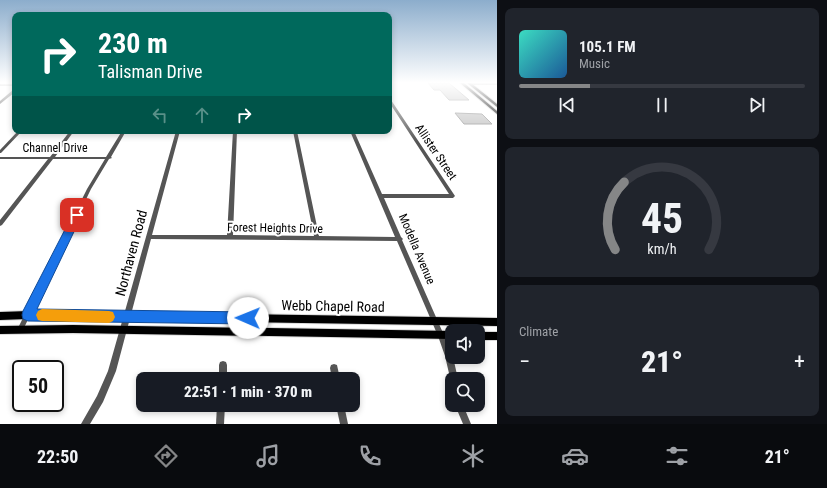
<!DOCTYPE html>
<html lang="en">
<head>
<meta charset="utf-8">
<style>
  body { margin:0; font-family:"Roboto Condensed",sans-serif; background:#20242c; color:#f1f3f6; height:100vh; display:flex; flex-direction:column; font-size:15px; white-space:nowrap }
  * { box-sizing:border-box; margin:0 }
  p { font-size:13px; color:#9ea1a6 }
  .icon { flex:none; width:22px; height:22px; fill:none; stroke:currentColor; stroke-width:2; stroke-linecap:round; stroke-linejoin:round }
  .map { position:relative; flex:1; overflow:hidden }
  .sheet { display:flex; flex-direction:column; gap:8px; padding:8px; background:#0d0f14; width:330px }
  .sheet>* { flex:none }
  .hud { position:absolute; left:12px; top:12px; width:380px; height:122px; border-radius:8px; box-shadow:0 2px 6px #0003; background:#00695c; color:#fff; overflow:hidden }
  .tools { position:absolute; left:445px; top:324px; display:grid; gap:8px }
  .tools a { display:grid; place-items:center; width:40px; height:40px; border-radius:8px; background:#171b24; box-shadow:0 2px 6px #0003; font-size:20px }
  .speed { position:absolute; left:12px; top:360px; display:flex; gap:8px; font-size:20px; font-weight:700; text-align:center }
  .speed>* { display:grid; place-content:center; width:52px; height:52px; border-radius:50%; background:#171b24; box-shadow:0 2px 6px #0003; line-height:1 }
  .speed .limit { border:2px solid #111; border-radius:6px; background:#fff; color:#111 }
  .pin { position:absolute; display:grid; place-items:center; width:34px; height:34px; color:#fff; margin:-17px; border-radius:8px; box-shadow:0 2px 6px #0006 }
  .me { position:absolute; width:44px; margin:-22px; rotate:271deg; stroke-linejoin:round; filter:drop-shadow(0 0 3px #0008) }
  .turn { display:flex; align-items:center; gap:14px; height:84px; padding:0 20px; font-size:18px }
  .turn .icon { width:52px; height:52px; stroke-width:2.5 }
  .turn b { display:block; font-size:28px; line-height:34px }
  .lanes { display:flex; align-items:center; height:38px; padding:0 20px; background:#0003; justify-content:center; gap:20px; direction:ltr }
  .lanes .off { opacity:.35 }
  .big { font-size:30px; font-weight:800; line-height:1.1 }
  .sheet .widget { flex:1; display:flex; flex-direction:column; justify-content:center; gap:6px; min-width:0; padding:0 14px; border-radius:8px; background:#20242c }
  .sheet .dial { align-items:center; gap:0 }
  .dial svg { height:104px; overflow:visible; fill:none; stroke:#363941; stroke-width:7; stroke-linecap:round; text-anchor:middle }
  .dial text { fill:#f1f3f6; stroke:none }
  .song { display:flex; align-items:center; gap:12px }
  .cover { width:48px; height:48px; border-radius:6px; background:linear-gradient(135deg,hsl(170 70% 55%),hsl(210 70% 35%)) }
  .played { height:4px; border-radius:2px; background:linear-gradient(90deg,#858687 25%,#363941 25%) }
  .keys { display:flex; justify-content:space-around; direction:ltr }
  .heat { display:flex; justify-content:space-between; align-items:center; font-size:22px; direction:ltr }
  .trip { position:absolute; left:136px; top:372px; width:224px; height:40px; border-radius:8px; background:#171b24; box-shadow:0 2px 6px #0003; font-weight:800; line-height:40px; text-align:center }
  .dock { display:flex; height:64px; justify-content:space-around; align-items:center; background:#090b0e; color:#9ea1a6 }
  .dock .icon { width:28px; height:28px }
  .dock .active { color:#858687 }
  .dock b { font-size:18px; color:#f1f3f6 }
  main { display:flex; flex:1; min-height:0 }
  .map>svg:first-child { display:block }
  .building { fill:#c4c4c4; stroke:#999 }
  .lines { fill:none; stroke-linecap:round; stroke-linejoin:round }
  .major-casing { stroke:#dbdbdb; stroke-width:2 }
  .minor { fill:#555; fill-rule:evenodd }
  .major { fill:#000; fill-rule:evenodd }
  .route { fill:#1a73e8; stroke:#114b97 }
  .slow { fill:#f59e0b }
  .labels { text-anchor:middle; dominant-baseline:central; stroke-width:4; stroke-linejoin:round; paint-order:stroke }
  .street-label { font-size:12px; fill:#000; stroke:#fff }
  .near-street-label { font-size:14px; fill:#000; stroke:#fff }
</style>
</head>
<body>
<main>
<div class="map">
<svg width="497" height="424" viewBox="0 0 497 424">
  <rect width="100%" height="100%" fill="#fff"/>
  <g class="building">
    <polygon points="428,83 449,83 469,100 449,100 440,90 434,90"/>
    <polygon points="455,113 482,114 492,124 464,124"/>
  </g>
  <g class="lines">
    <defs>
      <g id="major">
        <polygon points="460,83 464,83 497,111 497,114"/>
        <polygon points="467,83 471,83 497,104 497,107"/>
        <polygon points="28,311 497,318 497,326 28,319 0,320 0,312"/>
        <polygon points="73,325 452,331 452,339 73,333 0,334 0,326"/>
        <rect x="478" y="332" width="19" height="8"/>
      </g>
    </defs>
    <use href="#major" class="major-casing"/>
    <g class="minor">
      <polygon points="469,83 497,83 497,85 470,85 468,84"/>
      <rect x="0" y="84" width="15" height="2"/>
      <polygon points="14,89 15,89 15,92 0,104 0,101"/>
      <polygon points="389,99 391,100 455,196 453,198 384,198 401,237 403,239 402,240 443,333 452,354 452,357 453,357 458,379 452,379 452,382 451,382 445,356 438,336 397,241 151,239 116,371 103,402 90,424 81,424 97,396 108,371 176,131 180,131 152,235 227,235 233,131 237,131 233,235 314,236 293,131 297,131 319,236 395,237 350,131 354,131 382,194 449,194 389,102"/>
      <polygon points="18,131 22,131 1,153 0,153 0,150"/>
      <polygon points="70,131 74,131 55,157 106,157 122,131 126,131 111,157 112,158 109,159 91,189 22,332 20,333 18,332 17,330 18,328 87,189 105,159 53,159 2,225 0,226 0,220 48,159 0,159 0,157 50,157"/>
      <polygon points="223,361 226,362 227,365 227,379 219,379 219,365 220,362"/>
      <polygon points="334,364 337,365 340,379 332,379 330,368 331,365"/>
      <polygon points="217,405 225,405 224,424 216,424"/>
      <polygon points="336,405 344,405 348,424 340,424"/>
      <polygon points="455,405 463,405 471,424 463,424"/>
    </g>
    <use href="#major" class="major"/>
  </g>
  <linearGradient id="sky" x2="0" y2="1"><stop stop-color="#8cadcc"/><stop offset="0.58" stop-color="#fff"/><stop offset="1" stop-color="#fff" stop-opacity="0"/></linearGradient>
  <rect width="497" height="142" fill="url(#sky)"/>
  <polygon class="route" points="77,211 82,215 37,309 248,312 253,314 254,318 253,323 248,324 28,321 23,319 22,315 23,311 74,212"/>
  <polygon class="slow" points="42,309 109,311 113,312 115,317 113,321 109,323 42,321 38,320 36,315 38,311"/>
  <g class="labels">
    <g class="street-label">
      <text x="55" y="148">Channel Drive</text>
      <text transform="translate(436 152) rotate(56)">Allister Street</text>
      <text transform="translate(275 228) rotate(1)">Forest Heights Drive</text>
      <text transform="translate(417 249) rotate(67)">Modella Avenue</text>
    </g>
    <g class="near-street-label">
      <text transform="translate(131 253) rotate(-75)">Northaven Road</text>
      <text transform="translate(333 306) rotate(1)">Webb Chapel Road</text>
    </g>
  </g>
</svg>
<div class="tools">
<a><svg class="icon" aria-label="sound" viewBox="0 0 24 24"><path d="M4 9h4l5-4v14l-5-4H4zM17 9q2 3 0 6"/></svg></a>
<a><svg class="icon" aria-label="search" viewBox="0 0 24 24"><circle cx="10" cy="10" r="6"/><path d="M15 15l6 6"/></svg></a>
</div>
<div class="speed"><div class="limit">50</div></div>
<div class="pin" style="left:77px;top:215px;background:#d93025"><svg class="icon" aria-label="arrive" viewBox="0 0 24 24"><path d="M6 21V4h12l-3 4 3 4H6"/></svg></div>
<svg class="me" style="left:248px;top:318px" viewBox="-20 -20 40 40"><circle r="19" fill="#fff"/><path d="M0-13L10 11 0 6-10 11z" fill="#1a73e8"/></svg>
<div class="trip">22:51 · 1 min · 370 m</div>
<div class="hud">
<div class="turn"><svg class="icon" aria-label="right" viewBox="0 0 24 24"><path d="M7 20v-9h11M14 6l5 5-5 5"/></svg><div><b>230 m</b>Talisman Drive</div></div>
<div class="lanes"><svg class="icon off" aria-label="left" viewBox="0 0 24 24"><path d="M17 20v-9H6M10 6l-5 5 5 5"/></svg><svg class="icon off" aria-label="ahead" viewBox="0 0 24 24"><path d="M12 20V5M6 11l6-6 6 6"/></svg><svg class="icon" aria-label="right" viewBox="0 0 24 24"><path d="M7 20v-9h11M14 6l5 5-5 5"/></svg></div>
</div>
</div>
<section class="sheet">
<div class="widget">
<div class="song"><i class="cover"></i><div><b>105.1 FM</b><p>Music</p></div></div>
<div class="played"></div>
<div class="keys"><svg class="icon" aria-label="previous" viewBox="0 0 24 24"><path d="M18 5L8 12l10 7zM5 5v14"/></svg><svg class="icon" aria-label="pause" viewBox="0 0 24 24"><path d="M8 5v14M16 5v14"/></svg><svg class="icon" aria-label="next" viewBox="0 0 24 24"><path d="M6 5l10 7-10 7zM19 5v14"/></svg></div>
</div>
<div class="widget dial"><svg viewBox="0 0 100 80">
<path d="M14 69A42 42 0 1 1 86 69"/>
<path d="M14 69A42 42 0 0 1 21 17" stroke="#858687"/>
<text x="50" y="56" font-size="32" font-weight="700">45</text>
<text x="50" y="72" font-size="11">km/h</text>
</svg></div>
<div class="widget"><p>Climate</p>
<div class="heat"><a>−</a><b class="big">21°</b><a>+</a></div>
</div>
</section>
</main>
<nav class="dock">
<b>22:50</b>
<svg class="icon active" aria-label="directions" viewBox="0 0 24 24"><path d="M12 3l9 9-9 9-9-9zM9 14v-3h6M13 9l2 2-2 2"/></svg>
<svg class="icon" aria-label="music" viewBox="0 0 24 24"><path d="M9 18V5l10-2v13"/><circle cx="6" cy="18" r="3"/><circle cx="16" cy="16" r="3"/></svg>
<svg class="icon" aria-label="phone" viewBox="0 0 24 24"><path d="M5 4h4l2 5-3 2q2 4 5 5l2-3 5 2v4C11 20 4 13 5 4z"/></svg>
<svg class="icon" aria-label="climate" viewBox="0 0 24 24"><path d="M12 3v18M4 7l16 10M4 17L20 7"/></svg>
<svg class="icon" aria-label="car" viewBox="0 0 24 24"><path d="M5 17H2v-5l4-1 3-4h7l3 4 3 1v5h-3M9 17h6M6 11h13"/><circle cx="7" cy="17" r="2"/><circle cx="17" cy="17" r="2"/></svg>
<svg class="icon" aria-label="filters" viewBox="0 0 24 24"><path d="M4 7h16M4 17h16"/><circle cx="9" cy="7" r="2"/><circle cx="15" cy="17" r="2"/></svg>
<b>21°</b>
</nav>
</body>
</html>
